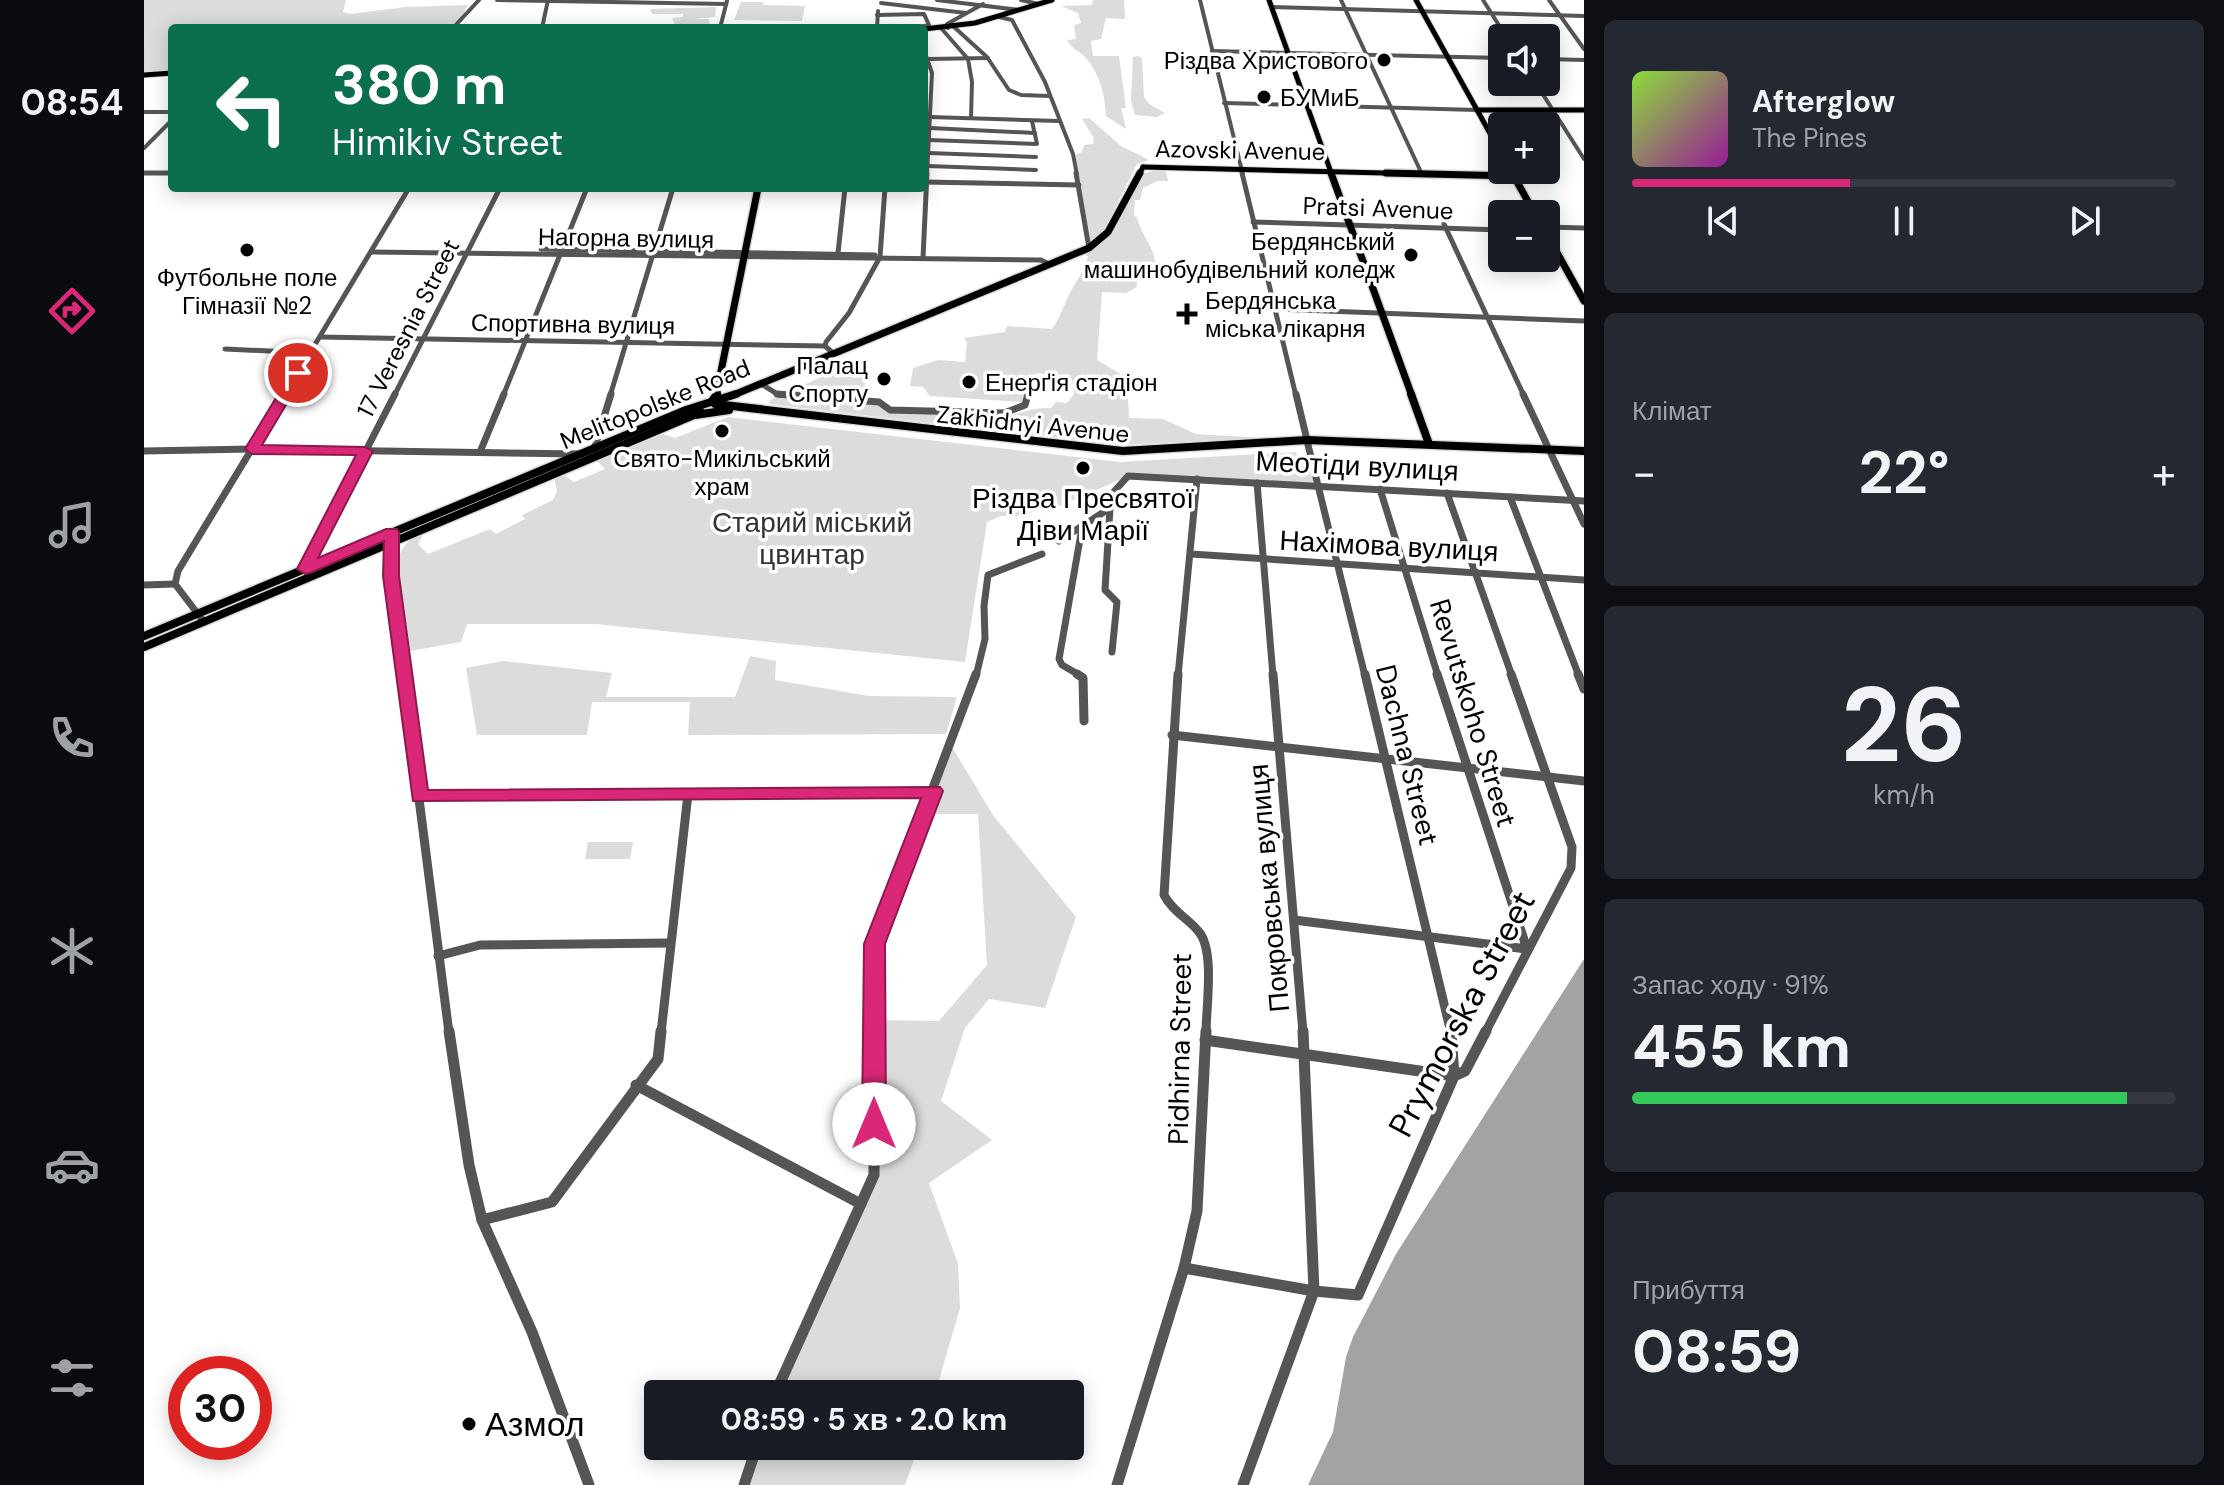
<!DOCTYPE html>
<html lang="uk">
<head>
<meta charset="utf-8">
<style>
  body { margin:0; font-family:"DM Sans",sans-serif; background:#242831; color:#f1f3f6; height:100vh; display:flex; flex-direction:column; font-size:30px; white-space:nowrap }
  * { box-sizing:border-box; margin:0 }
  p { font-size:26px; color:#9ea1a6 }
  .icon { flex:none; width:44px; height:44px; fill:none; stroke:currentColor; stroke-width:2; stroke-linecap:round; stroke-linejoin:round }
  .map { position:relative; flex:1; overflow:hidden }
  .drawer { display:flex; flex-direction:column; gap:20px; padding:20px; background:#0d0f14; width:640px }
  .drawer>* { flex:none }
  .guide { position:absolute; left:24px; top:24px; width:760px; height:168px; border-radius:8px; box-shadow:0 4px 20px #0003; background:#0b6e4f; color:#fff; overflow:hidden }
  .fabs { position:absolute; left:1344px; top:24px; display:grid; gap:16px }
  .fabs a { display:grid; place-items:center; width:72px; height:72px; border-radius:8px; background:#171b24; box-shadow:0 4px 20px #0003; font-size:40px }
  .speed { position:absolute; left:24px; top:1356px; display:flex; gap:16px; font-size:40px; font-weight:700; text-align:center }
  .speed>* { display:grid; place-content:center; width:104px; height:104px; border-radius:50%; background:#171b24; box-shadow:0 4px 20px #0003; line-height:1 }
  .speed .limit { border:12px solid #d22; background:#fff; color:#111 }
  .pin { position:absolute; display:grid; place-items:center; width:68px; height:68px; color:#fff; margin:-34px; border:4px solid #fff; border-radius:50%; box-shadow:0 2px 8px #0007 }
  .me { position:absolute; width:88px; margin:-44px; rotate:0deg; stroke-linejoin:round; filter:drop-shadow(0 0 6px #0008) }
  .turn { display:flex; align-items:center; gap:28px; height:168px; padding:0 32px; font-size:36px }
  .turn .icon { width:104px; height:104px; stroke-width:2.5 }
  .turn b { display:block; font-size:56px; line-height:68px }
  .big { font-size:60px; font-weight:700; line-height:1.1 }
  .drawer .tile { flex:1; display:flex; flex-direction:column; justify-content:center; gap:12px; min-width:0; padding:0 28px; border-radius:12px; background:#242831 }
  .drawer .dial { align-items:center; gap:0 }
  .dial b { font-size:104px; line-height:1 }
  .song { display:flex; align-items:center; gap:24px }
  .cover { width:96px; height:96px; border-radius:12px; background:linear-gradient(135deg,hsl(90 70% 55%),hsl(300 70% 35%)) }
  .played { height:8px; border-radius:4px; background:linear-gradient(90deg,#db2777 40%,#363941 40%) }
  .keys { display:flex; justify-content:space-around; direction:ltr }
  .heat { display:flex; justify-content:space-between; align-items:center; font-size:44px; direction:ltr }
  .charge { height:12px; border-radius:6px; background:linear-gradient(90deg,#34c759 91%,#363941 0) }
  .trip { position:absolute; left:500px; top:1380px; width:440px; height:80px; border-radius:8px; background:#171b24; box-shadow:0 4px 20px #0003; font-weight:700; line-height:80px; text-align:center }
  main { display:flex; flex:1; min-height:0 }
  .dock { display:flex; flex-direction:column; width:144px; justify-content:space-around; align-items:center; background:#090b0e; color:#9ea1a6 }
  .dock .icon { width:56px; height:56px }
  .dock .current { color:#db2777 }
  .dock b { font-size:36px; color:#f1f3f6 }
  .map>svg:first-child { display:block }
  .green { fill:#dcdcdc }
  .water { fill:#a3a3a3 }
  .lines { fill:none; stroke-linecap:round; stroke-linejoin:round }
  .major-far2-casing { stroke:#dbdbdb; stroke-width:7 }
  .major-far1-casing { stroke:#dbdbdb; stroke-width:10 }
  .major-casing { stroke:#dbdbdb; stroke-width:11 }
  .minor-far4 { stroke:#555; stroke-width:4 }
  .minor-far3 { stroke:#555; stroke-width:5 }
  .minor-far2 { stroke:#555; stroke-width:7 }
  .minor-far1 { stroke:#555; stroke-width:9 }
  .minor { stroke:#555; stroke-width:11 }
  .major-far2 { stroke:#000; stroke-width:5 }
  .major-far1 { stroke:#000; stroke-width:7 }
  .major { stroke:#000; stroke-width:8 }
  .route { fill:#db2777; stroke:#8e194d; stroke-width:2 }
  .poi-dot { fill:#000; stroke:#fff; stroke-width:3 }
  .labels { text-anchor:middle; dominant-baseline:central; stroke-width:7; stroke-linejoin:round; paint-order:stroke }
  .far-poi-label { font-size:24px; fill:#000; stroke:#fff; text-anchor:end }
  .far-street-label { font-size:24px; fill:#000; stroke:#fff }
  .street-label { font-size:28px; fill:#000; stroke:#fff }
  .poi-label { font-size:28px; fill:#000; stroke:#fff }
  .park-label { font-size:28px; fill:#333; stroke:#fff }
  .near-street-label { font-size:34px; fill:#000; stroke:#fff }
  .near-poi-label { font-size:34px; fill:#000; stroke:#fff; text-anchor:start }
</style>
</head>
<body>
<main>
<nav class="dock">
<b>08:54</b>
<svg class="icon current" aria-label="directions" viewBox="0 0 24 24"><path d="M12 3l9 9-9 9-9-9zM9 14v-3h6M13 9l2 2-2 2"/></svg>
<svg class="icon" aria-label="music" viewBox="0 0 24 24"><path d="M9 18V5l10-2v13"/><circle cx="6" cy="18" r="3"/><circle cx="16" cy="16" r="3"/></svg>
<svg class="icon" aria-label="phone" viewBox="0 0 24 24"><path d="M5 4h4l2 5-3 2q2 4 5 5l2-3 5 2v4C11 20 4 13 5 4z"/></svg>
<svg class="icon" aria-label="climate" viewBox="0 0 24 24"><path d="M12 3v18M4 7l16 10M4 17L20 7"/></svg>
<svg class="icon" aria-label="car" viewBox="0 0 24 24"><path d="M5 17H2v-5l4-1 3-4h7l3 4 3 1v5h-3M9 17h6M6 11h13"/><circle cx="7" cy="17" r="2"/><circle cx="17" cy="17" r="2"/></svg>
<svg class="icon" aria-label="filters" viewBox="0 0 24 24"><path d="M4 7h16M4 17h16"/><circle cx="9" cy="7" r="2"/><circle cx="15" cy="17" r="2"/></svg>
</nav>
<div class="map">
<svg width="1440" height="1485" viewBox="0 0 1440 1485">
  <rect width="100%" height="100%" fill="#fff"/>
  <g class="green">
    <path d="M0 0H202L199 12 206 14 261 7 324 5C319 16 313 25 300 28H28V66L24 71 0 72Z"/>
    <path d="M949 0H980L981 19 962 18 957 39 947 41 949 56H975L982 108H977L982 129 962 116C961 96 956 74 942 58 936 51 928 50 923 40L932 39 930 25 937 23 934 13 917 6 948 5Z"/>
    <polygon points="597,2 619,2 619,5 661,6 658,21 590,20"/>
    <polygon points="572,7 571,17 549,19 565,19 566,25 532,27 528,18 539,17 539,14 508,14 506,9"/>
    <polygon points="994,56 998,58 1000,97 1005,104 1021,113 1013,117 991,115 987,100 989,57"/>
    <polygon points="945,118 977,146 1005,160 993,164 960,230 947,243 931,155 938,152 940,145 949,144 950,138 938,119"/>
    <path d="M1021 168 1024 181H1013L999 188 996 200H991L990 216 993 217C996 234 1009 244 1011 262L992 267 993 287 982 293 958 292 953 360 983 378 985 418 1019 419 1052 434 1119 438 975 445 625 404 626 400 693 370 723 374 717 403 734 404 737 408C775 411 814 416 852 417 873 417 884 407 907 408L912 402 923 403 930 394 928 379 894 373 885 379 878 402 786 396 779 387 766 386 769 368 794 360 821 362 823 343 820 338 861 332 863 326 908 329C917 317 919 306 926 293 933 280 940 271 944 256L938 254 964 238 996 174Z"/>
    <path d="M584 417 976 462 1152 452 1154 459H1164L1170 484 984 476 918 505 872 516H857L843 522 821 662 451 624H323L317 642 261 652 251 570C254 555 262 536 279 535L274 544 284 554 346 529 352 534 381 519 378 515 409 500 413 491 410 478 420 475 430 482 461 469 453 461 519 434 531 438Z"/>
    <polygon points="606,656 632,661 631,680 725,696 813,697 802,734 544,735 546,702 448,702 443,735 333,735 322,668 359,661 468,673 462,697 591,697"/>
    <polygon points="808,747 849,815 932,917 901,1008 845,999 821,1028 797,1101 848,1140 785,1183 814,1264 816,1308 791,1394 635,1394 732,1175 733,1020 795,1021 843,965 834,814 785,814"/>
    <polygon points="444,842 489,842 486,859 441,859"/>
    <polygon points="617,1446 775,1446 761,1485 604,1485"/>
  </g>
  <polygon class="water" points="1440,959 1440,1485 1164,1485 1189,1432 1202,1357 1209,1337 1252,1254"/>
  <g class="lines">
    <defs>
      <g id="major-far2">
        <polyline points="1125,0 1188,175"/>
        <polyline points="1272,0 1358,155"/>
        <polyline points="780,29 831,23 908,0"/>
        <polyline points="0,75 28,73"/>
        <polyline points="1333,110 1440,110"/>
        <polyline points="999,167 1324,175"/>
        <polyline points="1367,172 1369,175"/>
        <polyline points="995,175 999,167"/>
      </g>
      <g id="major-far1">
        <polyline points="1187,173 1268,396"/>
        <polyline points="1242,173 1370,176"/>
        <polyline points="1368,173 1391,214"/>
        <polyline points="1402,233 1440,301"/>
        <polyline points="572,396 614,188"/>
        <polyline points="587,396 945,248 964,232 996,173"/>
      </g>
      <g id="major">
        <polyline points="1267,394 1285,444"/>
        <polyline points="568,401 573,394"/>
        <polyline points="571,404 979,451 1163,440 1440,451"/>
        <polyline points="551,415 585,410"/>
        <polyline points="0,636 542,410 592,394"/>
        <polyline points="0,647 557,412"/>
      </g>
    </defs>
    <use href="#major-far2" class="major-far2-casing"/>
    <use href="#major-far1" class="major-far1-casing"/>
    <use href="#major" class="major-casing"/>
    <g class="minor-far4">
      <polyline points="353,0 582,4"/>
      <polyline points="793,0 875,10"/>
      <polyline points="877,0 895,4"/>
      <polyline points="1056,0 1099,175"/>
      <polyline points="1197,0 1276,170"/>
      <polyline points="1339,0 1363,38"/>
      <polyline points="1405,0 1440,49"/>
      <polyline points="737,3 822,13"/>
      <polyline points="1128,7 1440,16"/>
      <polyline points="733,15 780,14 785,25 771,28"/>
      <polyline points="855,17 868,20 901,82 929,154 933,175"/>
      <polyline points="810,27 843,57 865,90 877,95 906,96"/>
      <polyline points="309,28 335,0"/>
      <polyline points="398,28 404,0"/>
      <polyline points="576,28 583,1"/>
      <polyline points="733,28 734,11"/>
      <polyline points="797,28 824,59 828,82 827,118"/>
      <polyline points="804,28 803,24 839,4"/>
      <polyline points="780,50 788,73 783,175"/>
      <polyline points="1068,51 1358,58"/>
      <polyline points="785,59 844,58"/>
      <polyline points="1402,59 1440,60"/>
      <polyline points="1391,82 1440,159"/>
      <polyline points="1080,103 1333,110"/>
      <polyline points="0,112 28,112"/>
      <polyline points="786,117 915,121"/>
      <polyline points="786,128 891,133"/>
      <polyline points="785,140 893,144 888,121"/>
      <polyline points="0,148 28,120"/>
      <polyline points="784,153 892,157"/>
      <polyline points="784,166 892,170"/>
      <polyline points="0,173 28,173"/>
    </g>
    <g class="minor-far3">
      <polyline points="0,173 28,173"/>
      <polyline points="932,173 945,248"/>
      <polyline points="1098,173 1152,396"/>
      <polyline points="780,182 935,185"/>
      <polyline points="1109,222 1358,230"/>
      <polyline points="1300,224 1380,396"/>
      <polyline points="1402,227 1440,228"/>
      <polyline points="397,249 731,255"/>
      <polyline points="227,252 897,260 905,264"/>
      <polyline points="694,253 701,188"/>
      <polyline points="779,258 783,173"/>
      <polyline points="1131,309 1440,321"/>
      <polyline points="176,337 681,346"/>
      <polyline points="81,349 166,353"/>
      <polyline points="689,353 681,346 682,342 705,313 736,257 741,188"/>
      <polyline points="617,384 635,395 646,396"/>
      <polyline points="140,396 265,188"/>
      <polyline points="250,396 356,188"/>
      <polyline points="359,396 443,188"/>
      <polyline points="466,396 529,188"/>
      <polyline points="883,396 888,379"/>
    </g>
    <g class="minor-far2">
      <polyline points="633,394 735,402 746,410 860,413 881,405 884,394"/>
      <polyline points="1152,394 1163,440"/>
      <polyline points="1379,394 1440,524"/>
      <polyline points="1164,445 1221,676"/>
      <polyline points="450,450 467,394"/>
      <polyline points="0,451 108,449 437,454"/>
      <polyline points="336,452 360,394"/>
      <polyline points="1113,483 1129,676"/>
      <polyline points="1236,489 1294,676"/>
      <polyline points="1303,493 1368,676"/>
      <polyline points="1366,497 1435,676"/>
      <polyline points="966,508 961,590 973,602 968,652"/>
      <polyline points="248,537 247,576 259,676"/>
      <polyline points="915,541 966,508 967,495 984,476 1440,501"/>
      <polyline points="1047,554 1440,580"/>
      <polyline points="161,569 251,394"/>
      <polyline points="0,585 31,584"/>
      <polyline points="60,622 31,584 34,571 141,394"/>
      <polyline points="832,676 841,639 840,606 844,575 898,554"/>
      <polyline points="937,676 918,665 915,659 938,528"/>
      <polyline points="1034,676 1053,479"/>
    </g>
    <g class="minor-far1">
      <polyline points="259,674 305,1033"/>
      <polyline points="933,674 939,678 940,721"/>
      <path d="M1034 674 1020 895C1029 912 1044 918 1055 932 1071 951 1062 1008 1062 1033"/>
      <polyline points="1129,674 1159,1033"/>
      <polyline points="1221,674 1307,1033"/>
      <polyline points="1434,674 1440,689"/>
      <polyline points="1028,735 1440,781"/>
      <polyline points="276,797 789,791"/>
      <polyline points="1150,920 1383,949 1293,674"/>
      <polyline points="294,956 336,945 526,943"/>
      <polyline points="517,1033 544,794"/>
      <polyline points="730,1033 730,944 832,674"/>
      <polyline points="1341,1033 1427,868 1428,847 1367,674"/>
    </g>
    <g class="minor">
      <polyline points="305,1031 325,1165 338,1220 388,1332 445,1485"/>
      <polyline points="1307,1031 1310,1076"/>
      <polyline points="1061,1040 1310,1076"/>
      <polyline points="492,1085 717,1204"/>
      <polyline points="338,1220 408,1202 514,1059 517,1031"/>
      <polyline points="1040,1268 1170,1291 1214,1295 1310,1076 1321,1071 1342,1031"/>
      <polyline points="631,1394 730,1175 730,1031"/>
      <polyline points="600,1485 613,1446"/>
      <polyline points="973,1485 1040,1268 1053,1211 1062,1031"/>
      <polyline points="1099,1485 1170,1291 1159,1031"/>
    </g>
    <use href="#major-far2" class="major-far2"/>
    <use href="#major-far1" class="major-far1"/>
    <use href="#major" class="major"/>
  </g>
  <polygon class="route" points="154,369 161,373 118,445 221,447 229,451 174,558 242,529 253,529 255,532 255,576 284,790 796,787 799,791 741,944 742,1124 738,1131 730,1134 722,1131 718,1124 720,944 777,798 269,801 239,576 240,541 166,573 161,574 153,569 212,455 108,454 101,449 147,373"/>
  <g class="poi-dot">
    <circle cx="1240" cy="60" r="8"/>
    <circle cx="1120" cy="97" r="8"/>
    <circle cx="103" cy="250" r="8"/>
    <circle cx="1267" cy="255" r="8"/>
    <path d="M1039 302h8v8h8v8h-8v8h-8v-8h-8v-8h8z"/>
    <circle cx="740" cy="379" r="8"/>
    <circle cx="825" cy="382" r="8"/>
    <circle cx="578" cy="431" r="8"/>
    <circle cx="939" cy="468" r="8"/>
    <circle cx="325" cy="1424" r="8"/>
  </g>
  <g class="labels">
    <g class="far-poi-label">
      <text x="1224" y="60">Різдва Христового</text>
      <text x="1136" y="97" text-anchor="start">БУМиБ</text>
      <text x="1251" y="241">Бердянський<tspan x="1251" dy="28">машинобудівельний коледж</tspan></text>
      <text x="103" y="277" text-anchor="middle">Футбольне поле<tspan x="103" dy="28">Гімназії №2</tspan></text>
      <text x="1061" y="300" text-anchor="start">Бердянська<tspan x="1061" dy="28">міська лікарня</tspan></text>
      <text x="724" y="365">Палац<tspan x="724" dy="28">Спорту</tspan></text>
      <text x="841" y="382" text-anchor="start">Енерґія стадіон</text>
      <text x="578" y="458" text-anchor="middle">Свято-Микільський<tspan x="578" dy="28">храм</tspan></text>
    </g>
    <g class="far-street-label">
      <text transform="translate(1096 150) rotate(1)">Azovski Avenue</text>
      <text transform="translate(1234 208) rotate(2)">Pratsi Avenue</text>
      <text transform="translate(482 238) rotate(1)">Нагорна вулиця</text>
      <text transform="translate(429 324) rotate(1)">Спортивна вулиця</text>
      <text transform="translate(264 328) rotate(-63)">17 Veresnia Street</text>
      <text transform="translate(511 404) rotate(-22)">Melitopolske Road</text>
      <text transform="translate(889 424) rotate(6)">Zakhidnyi Avenue</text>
    </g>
    <g class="street-label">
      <text transform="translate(1213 466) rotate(3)">Меотіди вулиця</text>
      <text transform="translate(1245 546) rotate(3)">Нахімова вулиця</text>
      <text transform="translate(1329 713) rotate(73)">Revutskoho Street</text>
      <text transform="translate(1263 755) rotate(76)">Dachna Street</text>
      <text transform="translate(1125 888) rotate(-95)">Покровська вулиця</text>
      <text transform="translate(1036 1049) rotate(-89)">Pidhirna Street</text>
    </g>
    <g class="poi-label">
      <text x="939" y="498">Різдва Пресвятої<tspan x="939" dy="32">Діви Марії</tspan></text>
    </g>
    <g class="park-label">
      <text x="668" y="522">Старий міський<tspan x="668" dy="32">цвинтар</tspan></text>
    </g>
    <g class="near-street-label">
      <text transform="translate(1318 1014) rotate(-62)">Prymorska Street</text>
    </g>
    <g class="near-poi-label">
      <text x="341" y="1424">Азмол</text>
    </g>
  </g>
</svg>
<div class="fabs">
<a><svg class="icon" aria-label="sound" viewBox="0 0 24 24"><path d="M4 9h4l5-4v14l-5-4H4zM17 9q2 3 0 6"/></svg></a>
<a>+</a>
<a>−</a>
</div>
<div class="speed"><div class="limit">30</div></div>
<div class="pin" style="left:154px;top:373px;background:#d93025"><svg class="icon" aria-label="arrive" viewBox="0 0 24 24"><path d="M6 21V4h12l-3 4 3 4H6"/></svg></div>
<svg class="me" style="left:730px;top:1124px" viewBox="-20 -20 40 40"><circle r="19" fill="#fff"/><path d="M0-13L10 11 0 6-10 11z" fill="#db2777"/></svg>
<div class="trip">08:59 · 5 хв · 2.0 km</div>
<div class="guide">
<div class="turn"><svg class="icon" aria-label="left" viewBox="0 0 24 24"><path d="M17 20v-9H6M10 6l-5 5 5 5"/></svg><div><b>380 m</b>Himikiv Street</div></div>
</div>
</div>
<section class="drawer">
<div class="tile">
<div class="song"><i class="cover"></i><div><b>Afterglow</b><p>The Pines</p></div></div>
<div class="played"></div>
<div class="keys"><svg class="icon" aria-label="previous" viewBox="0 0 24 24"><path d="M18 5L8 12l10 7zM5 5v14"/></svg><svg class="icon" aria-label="pause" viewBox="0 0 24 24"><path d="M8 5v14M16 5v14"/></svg><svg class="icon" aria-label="next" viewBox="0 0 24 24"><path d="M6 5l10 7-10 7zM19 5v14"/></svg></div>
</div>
<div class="tile"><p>Клімат</p>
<div class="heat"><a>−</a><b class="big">22°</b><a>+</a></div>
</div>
<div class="tile dial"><b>26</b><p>km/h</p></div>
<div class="tile"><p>Запас ходу · 91%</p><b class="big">455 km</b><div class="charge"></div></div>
<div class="tile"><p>Прибуття</p><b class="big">08:59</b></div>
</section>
</main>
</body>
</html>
